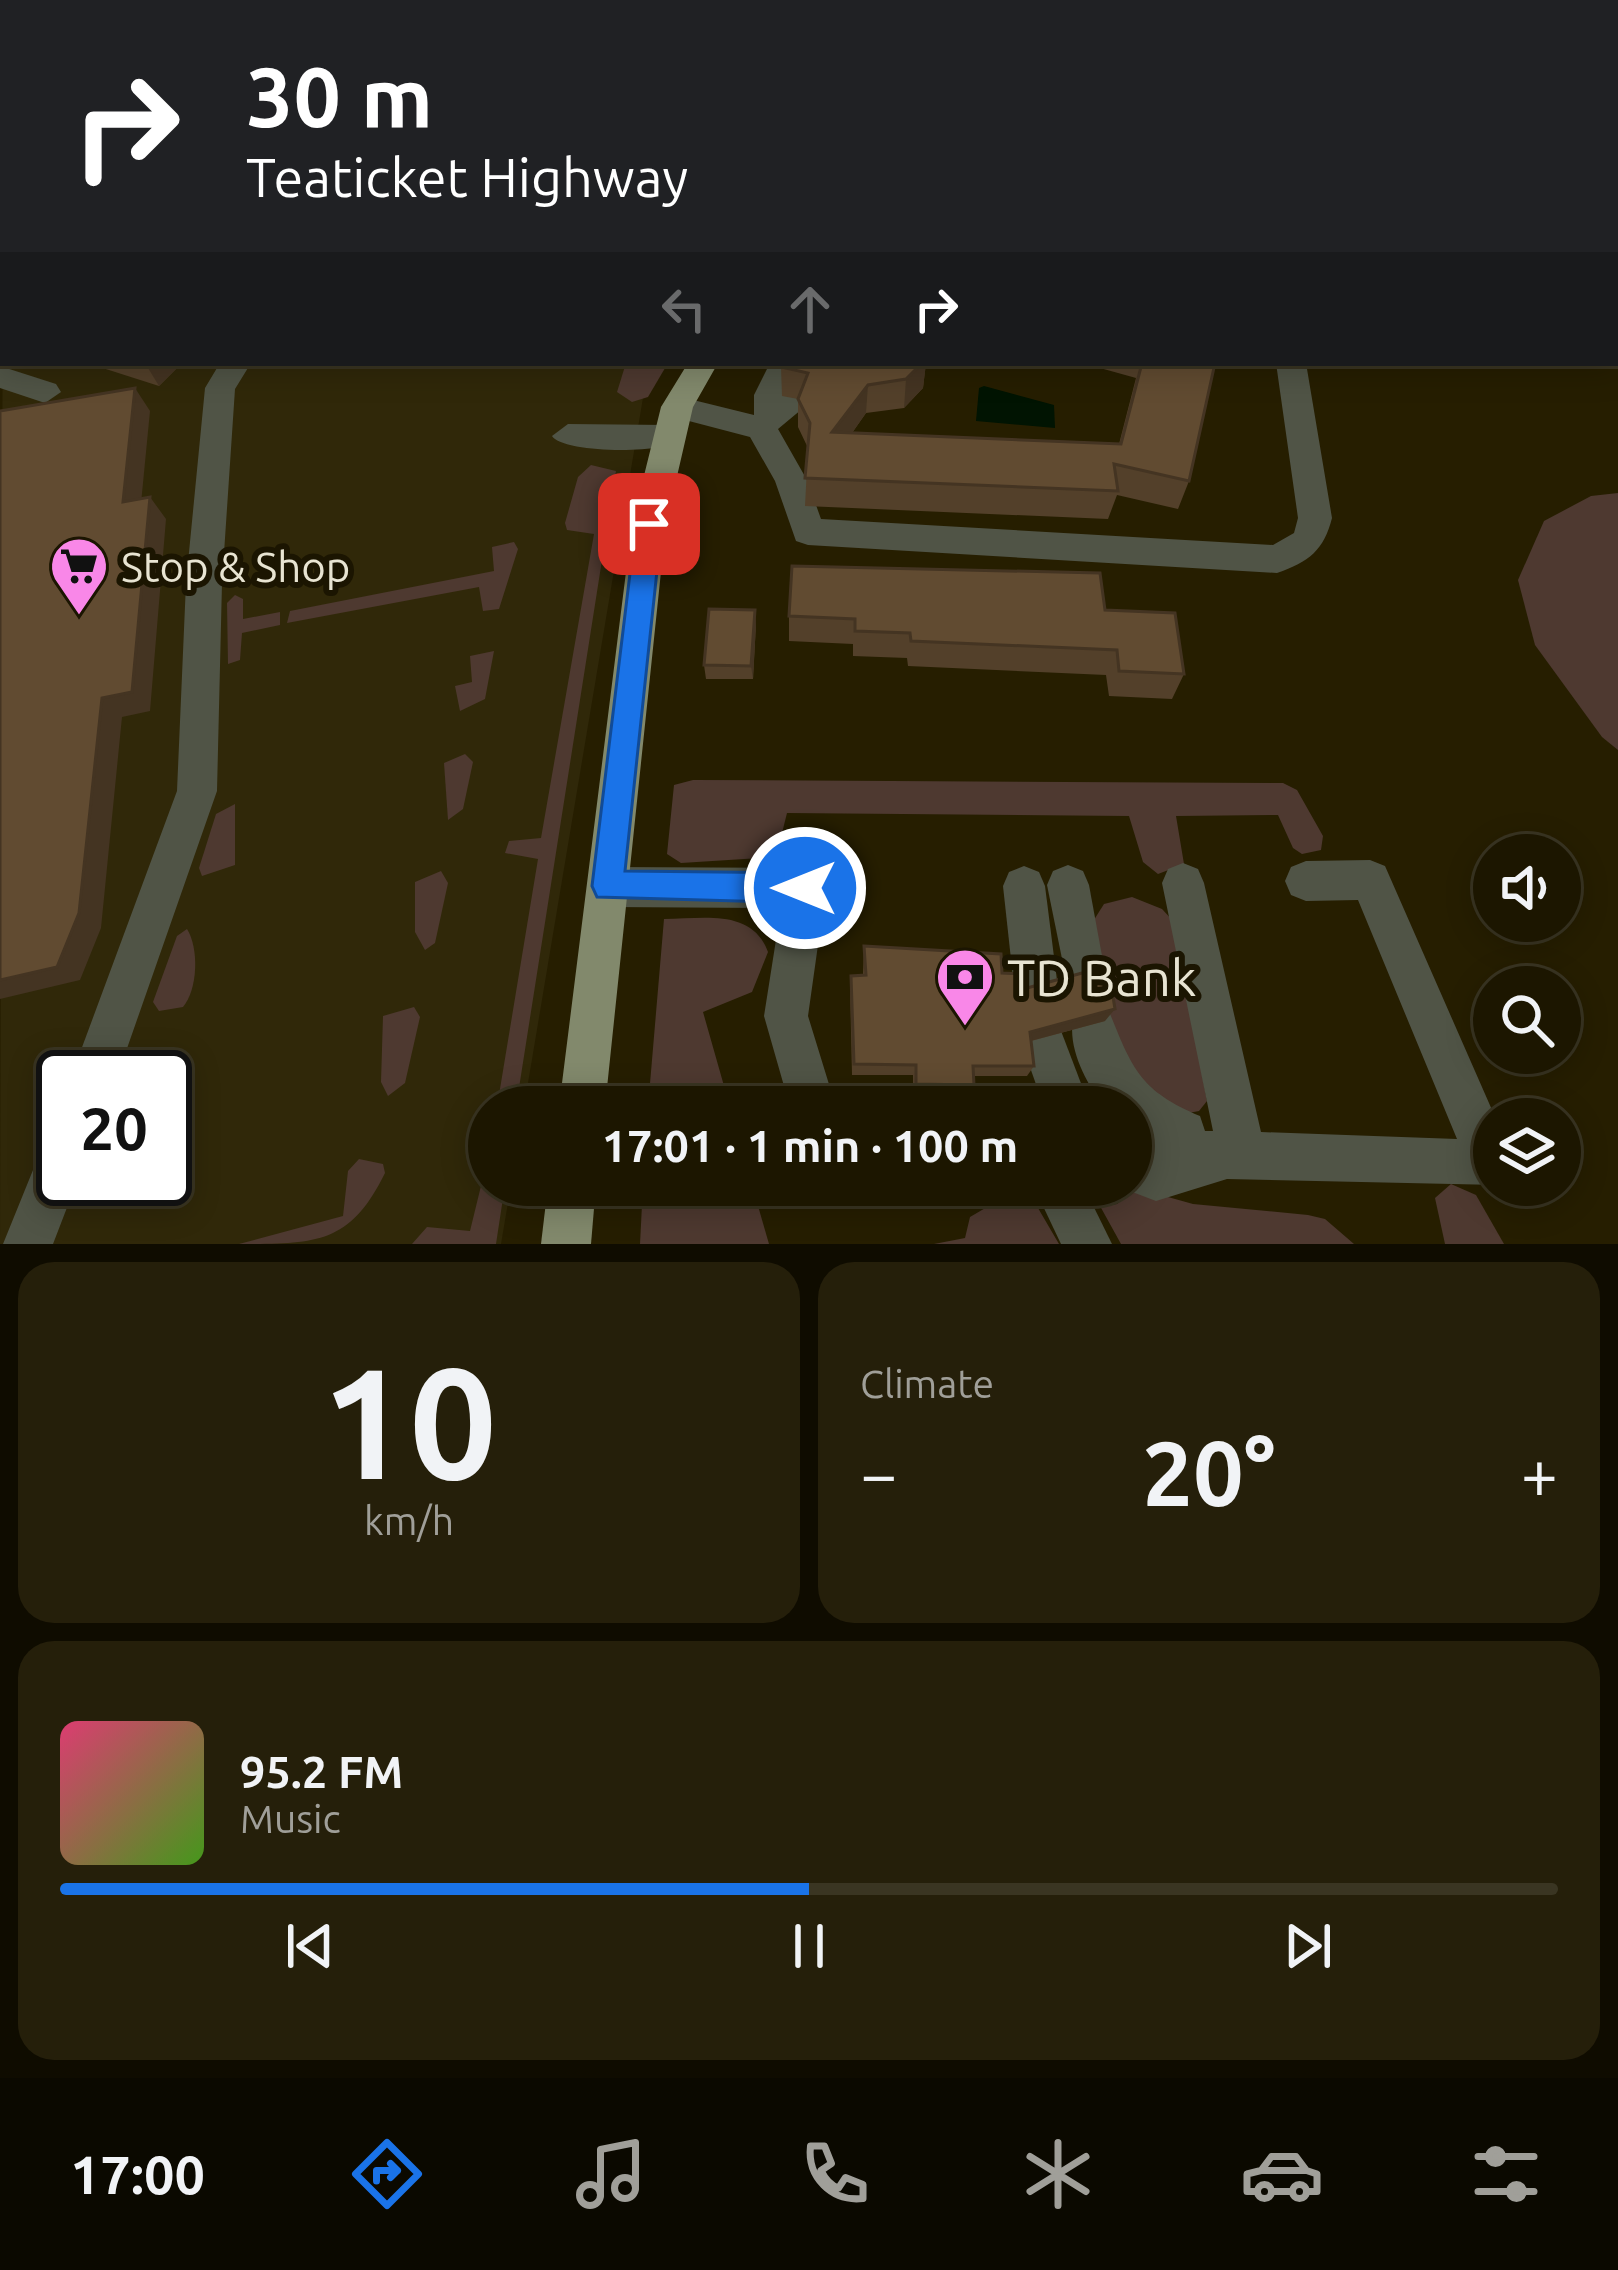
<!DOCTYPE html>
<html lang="en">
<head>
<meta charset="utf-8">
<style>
  body { margin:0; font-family:Ubuntu,sans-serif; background:#251f0a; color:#f1f3f6; height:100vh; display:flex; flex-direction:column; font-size:45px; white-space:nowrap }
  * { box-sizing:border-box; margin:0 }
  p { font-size:39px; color:#a09f99 }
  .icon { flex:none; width:66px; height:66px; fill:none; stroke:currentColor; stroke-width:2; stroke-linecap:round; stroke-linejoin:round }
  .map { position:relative; height:1244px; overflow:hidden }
  .panel { display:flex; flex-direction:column; gap:18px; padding:18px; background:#0f0c00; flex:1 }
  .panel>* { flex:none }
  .top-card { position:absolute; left:0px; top:0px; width:1620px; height:366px; box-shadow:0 6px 30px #0003,0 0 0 3px #3a3522; background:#202124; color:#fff; overflow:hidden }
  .controls { position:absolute; left:1473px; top:834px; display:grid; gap:24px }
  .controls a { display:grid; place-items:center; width:108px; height:108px; border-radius:50%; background:#1c1600; box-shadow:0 6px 30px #0003,0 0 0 3px #3a3522; font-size:60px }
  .speed { position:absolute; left:36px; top:1050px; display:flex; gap:24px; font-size:60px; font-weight:700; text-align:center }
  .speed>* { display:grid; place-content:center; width:156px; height:156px; border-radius:50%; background:#1c1600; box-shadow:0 6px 30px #0003,0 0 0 3px #3a3522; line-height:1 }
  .speed .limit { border:6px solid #111; border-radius:18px; background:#fff; color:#111 }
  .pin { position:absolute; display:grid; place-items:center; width:102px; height:102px; color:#fff; margin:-51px; border-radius:24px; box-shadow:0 6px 18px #0006 }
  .me { position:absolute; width:132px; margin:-66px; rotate:270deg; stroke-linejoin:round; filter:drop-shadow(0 0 9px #0008) }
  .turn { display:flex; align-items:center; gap:42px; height:252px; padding:0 48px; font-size:54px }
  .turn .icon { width:156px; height:156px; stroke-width:2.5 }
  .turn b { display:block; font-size:84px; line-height:102px }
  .lanes { display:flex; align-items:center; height:114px; padding:0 48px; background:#0003; justify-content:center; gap:60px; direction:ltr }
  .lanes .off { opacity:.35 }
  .big { font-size:90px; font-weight:600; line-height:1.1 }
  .panel .card { flex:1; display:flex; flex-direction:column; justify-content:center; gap:18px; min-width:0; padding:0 42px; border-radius:36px; background:#251f0a }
  .panel .dial { align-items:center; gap:0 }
  .dial b { font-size:156px; line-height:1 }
  .song { display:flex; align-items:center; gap:36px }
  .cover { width:144px; height:144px; border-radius:18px; background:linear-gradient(135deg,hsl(340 70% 55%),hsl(100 70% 35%)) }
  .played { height:12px; border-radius:6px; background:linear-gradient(90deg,#1a73e8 50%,#3a3522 50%) }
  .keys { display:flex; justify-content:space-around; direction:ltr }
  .heat { display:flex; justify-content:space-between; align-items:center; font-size:66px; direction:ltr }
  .panel .tiles { flex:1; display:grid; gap:18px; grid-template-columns:1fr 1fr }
  .card:last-child { grid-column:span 2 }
  .trip { position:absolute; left:468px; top:1086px; width:684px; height:120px; border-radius:60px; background:#1c1600; box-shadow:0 6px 30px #0003,0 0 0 3px #3a3522; font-weight:600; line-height:120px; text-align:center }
  .tab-bar { display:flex; height:192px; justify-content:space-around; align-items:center; background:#0b0900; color:#a09f99 }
  .tab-bar .icon { width:84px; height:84px }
  .tab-bar .selected { color:#1a73e8 }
  .tab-bar b { font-size:54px; color:#f1f3f6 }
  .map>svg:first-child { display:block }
  .built { fill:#302809; fill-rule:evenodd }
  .green { fill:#4e3930 }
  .water { fill:#011402 }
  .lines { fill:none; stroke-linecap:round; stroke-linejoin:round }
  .path { stroke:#7b745c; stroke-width:6; stroke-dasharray:6 4.5; stroke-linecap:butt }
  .minor { fill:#505446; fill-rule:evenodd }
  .major { fill:#82896c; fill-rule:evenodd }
  .wall { fill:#53402a }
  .shaded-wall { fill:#443422 }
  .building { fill:#614b31; stroke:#443422; stroke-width:3 }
  .route { fill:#1a73e8; stroke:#114b97; stroke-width:3 }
  .labels { text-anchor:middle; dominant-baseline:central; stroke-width:12; stroke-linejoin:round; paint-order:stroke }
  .poi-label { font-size:42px; fill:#e8e4d2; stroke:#1b1501; text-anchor:start }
  .near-poi-label { font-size:51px; fill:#e8e4d2; stroke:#1b1501; text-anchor:start }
</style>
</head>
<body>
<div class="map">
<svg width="1618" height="1244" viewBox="0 0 1618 1244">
  <rect width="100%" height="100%" fill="#261e00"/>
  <path class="built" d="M3 206V363H657L646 380 524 1107H489V1185H511L501 1244H0ZM63 1077H165V1179H63Z"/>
  <g class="green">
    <polygon points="626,363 668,363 648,397 632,402 617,392"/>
    <polygon points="591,465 616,471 516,1107 497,1107 538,859 505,853 509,841 541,838 594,534 567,530 565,523 578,477"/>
    <polygon points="1618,493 1618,750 1602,737 1535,645 1518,580 1544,521 1591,496"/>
    <polygon points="514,542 518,549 499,609 483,611 479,587 287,623 290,611 494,571 492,547"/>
    <polygon points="235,595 243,599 243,619 280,612 280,625 242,633 240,660 228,664 227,603"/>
    <polygon points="494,651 485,699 460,711 455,686 472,682 470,656"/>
    <polygon points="465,754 473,762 463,809 448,820 444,763"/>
    <polygon points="693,780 1283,783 1297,790 1323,836 1321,850 1302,854 1293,848 1278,815 1176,816 1184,864 1158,874 1143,862 1129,816 787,813 776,857 681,863 667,854 674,785"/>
    <polygon points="235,804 235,865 202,876 199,868 216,814"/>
    <polygon points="441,871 448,883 435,943 425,950 415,932 415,882"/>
    <polygon points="1132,897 1162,909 1174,922 1207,1101 1199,1111 1183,1114 1119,1070 1092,923 1104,904"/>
    <path d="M664 919C703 919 752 908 768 952L752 992 703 1012 730 1107H648Z"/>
    <path d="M187 929C199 948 198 989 183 1007L159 1011 153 1002 177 936Z"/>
    <polygon points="414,1007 420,1017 405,1083 388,1096 381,1082 383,1016"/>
    <polygon points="489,1153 489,1185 505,1185 496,1244 412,1244 427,1227 470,1231"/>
    <path d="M359 1159 383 1164 385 1173C350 1244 317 1244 239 1244L343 1216 348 1171Z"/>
    <polygon points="1451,1184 1476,1195 1504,1244 1445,1244 1435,1198"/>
    <polygon points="643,1185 752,1185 769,1244 640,1244"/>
    <polygon points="1125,1185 1193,1204 1308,1215 1325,1219 1354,1244 1121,1244 1100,1206 1117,1204 1126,1196"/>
    <polygon points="1011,1193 1038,1208 1059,1244 934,1244 965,1238 970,1217"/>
  </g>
  <polygon class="water" points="984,386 1054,405 1055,428 976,421 979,388"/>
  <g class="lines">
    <polyline class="path" points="619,0 641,0"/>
    <g class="minor">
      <polygon points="1113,0 1135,0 1137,3 1115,3"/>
      <rect x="1281" y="0" width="22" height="3"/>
      <rect x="1617" y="227" width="1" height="20"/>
      <polygon points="220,363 251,363 235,389 222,583 217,791 117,1077 71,1077 177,791 186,583 205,388"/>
      <path d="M770 363H800L787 391H809L814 399 778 429 807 480 821 519 1273 545 1294 533 1298 518 1276 363H1306L1332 518C1324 550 1309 562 1277 573L808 545 796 541 775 481 750 437 666 415 661 407 677 396 754 415V395Z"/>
      <polygon points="0,366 56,384 61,392 45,403 0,388"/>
      <path d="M568 424 668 425 684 437C673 455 563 454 552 436Z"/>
      <path d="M1370 860 1385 866 1496 1119 1498 1185 1227 1179 1156 1201 1114 1185H1131V1107H1104C1085 1081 1063 1041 1076 1009L1092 1003 1108 1009C1132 1067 1138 1090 1200 1116L1205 1131H1213L1162 883 1168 869 1183 863 1198 869 1204 883 1261 1132 1457 1139 1358 900 1306 901 1291 895 1285 881 1291 867 1306 861Z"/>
      <polygon points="1068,865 1083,871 1089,885 1107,983 1100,998 1085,1005 1070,998 1047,885 1053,871"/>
      <polygon points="1024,866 1039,872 1045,886 1059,996 1053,1012 1037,1018 1021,1012 1015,996 1003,886 1009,872"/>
      <polygon points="608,867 805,868 820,874 826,888 808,1016 836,1107 790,1107 764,1016 781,908 608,907 593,901 587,887 593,873"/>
      <polygon points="1042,1017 1058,1023 1090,1107 1044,1107 1020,1039 1026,1023"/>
      <polygon points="63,1131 63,1179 78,1179 53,1244 3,1244 46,1138"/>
      <polygon points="1033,1185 1083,1185 1112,1244 1061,1244"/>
    </g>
    <g class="major">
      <polygon points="856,0 878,0 879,3 857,3"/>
      <polygon points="688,363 718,363 693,407 666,524 605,1107 559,1107 632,524 661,407"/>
      <polygon points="548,1185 596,1185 591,1244 541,1244"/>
    </g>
  </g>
  <g class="wall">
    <polygon points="0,242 3,243 3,337 0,336"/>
    <polygon points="87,363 182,363 159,386"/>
    <polygon points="783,363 926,363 923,388 904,408 866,413 852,433 1119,444 1136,378 1082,363 1215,363 1189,481 1178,509 1117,495 1108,519 805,506 808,448 798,427 798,399 782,396 781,367"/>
    <polygon points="1105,610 1184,674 1172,699 1109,696 1106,675 908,666 907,658 853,656 853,644 789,641 789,616"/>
    <polygon points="756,624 753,679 706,679 704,665"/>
    <polygon points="864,946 1002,973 1027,988 1105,1021 1031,1041 1034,1066 1027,1076 974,1076 974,1085 969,1095 913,1094 913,1075 852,1075 850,989 851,976 863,975"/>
  </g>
  <g class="shaded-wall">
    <polygon points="145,363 182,363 159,386"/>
    <polygon points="922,363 926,363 923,388 904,408 906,379"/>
    <polygon points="868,385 866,413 832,461 832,432"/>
    <polygon points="135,388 150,411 139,524 123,502"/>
    <polygon points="150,497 166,519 150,711 122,717 101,928 80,980 0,999 0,980 102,698"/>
    <polygon points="755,610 756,624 753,679 751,666"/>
    <polygon points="1115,1009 1105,1021 1023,1043 1030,1032"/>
  </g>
  <g class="building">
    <polygon points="338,0 377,0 378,3 389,0 426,0 429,3 340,3"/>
    <polygon points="635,0 707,0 706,3 659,3"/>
    <polygon points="0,242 3,243 3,314 0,313"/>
    <polygon points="783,363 922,363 906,379 868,385 832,432 1121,444 1142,363 1215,363 1189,481 1114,464 1118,491 805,478 810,423 798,399 808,373 781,367"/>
    <polygon points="135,388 123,502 150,497 132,692 102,698 79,913 57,967 0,980 0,411"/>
    <polygon points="792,566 1100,573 1105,610 1175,613 1184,674 1119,671 1117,650 911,641 910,633 855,631 855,619 789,616"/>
    <polygon points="709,609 755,610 751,666 704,665"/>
    <polygon points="864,946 1001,954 1002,973 1027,974 1027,988 1108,966 1115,1009 1030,1032 1034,1066 973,1066 974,1085 916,1084 916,1065 854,1064 851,976 866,975"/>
  </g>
  <polygon class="route" points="649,514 662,524 625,871 805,873 816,877 821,888 816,899 805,903 597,897 592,886 636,524"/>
  <defs>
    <symbol id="supermarket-pin" viewBox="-11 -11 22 30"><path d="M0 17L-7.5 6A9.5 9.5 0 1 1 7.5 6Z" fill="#f987e8" stroke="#1b1501"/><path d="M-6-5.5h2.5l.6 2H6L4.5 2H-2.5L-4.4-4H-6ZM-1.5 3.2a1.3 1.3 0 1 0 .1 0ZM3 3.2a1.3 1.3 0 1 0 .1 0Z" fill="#111"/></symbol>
    <symbol id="bank-pin" viewBox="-11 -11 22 30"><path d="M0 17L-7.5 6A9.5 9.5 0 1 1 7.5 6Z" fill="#f987e8" stroke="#1b1501"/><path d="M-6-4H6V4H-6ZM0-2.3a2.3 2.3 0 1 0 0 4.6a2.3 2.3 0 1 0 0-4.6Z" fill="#111"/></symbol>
  </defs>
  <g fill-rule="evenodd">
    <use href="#supermarket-pin" x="46" y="533" width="66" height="90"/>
    <use href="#bank-pin" x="932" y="944" width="66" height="90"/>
  </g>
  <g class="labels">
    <g class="poi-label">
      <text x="121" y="566">Stop &amp; Shop</text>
    </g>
    <g class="near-poi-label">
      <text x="1007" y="977">TD Bank</text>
    </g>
  </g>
</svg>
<div class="controls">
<a><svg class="icon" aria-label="sound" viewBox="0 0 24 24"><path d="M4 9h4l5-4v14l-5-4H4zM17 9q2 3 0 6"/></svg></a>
<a><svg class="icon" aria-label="search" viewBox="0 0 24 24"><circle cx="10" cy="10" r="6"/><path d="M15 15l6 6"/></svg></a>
<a><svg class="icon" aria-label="layers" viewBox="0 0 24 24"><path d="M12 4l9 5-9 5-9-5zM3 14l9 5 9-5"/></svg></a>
</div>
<div class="speed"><div class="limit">20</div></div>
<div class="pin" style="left:649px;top:524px;background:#d93025"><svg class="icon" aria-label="arrive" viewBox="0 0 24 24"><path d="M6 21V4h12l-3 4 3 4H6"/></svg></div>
<svg class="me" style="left:805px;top:888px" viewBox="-20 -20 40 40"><circle r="17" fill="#1a73e8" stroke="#fff" stroke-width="3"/><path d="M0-11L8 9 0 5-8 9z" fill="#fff"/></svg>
<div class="trip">17:01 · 1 min · 100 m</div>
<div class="top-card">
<div class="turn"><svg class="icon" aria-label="right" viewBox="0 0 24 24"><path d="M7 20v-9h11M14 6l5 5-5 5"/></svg><div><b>30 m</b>Teaticket Highway</div></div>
<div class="lanes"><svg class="icon off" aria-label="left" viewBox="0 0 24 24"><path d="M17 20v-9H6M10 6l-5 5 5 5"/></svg><svg class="icon off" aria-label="ahead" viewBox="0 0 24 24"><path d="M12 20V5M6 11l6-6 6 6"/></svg><svg class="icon" aria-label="right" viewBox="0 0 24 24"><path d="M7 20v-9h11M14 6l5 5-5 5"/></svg></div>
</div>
</div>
<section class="panel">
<div class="tiles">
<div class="card dial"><b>10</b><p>km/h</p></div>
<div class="card"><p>Climate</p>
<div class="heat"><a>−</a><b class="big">20°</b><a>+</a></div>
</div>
<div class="card">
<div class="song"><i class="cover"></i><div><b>95.2 FM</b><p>Music</p></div></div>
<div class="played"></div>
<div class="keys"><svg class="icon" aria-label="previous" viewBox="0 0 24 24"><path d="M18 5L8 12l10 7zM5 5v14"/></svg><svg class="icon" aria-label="pause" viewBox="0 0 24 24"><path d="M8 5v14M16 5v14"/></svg><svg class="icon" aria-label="next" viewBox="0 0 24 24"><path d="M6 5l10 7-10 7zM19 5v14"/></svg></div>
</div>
</div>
</section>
<nav class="tab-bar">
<b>17:00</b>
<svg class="icon selected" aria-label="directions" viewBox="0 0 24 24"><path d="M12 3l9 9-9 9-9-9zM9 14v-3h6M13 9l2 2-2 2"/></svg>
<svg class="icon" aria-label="music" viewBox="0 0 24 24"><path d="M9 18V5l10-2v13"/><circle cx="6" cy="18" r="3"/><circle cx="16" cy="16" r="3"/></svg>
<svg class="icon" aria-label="phone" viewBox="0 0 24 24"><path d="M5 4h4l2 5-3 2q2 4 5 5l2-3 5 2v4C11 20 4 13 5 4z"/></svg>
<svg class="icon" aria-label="climate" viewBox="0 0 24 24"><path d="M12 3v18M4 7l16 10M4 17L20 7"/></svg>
<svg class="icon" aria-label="car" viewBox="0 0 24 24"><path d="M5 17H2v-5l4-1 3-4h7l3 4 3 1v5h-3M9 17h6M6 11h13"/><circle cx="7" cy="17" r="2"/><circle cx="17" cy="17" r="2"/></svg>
<svg class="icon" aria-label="filters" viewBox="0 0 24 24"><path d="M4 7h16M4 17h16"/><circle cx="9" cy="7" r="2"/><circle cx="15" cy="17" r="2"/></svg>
</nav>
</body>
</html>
